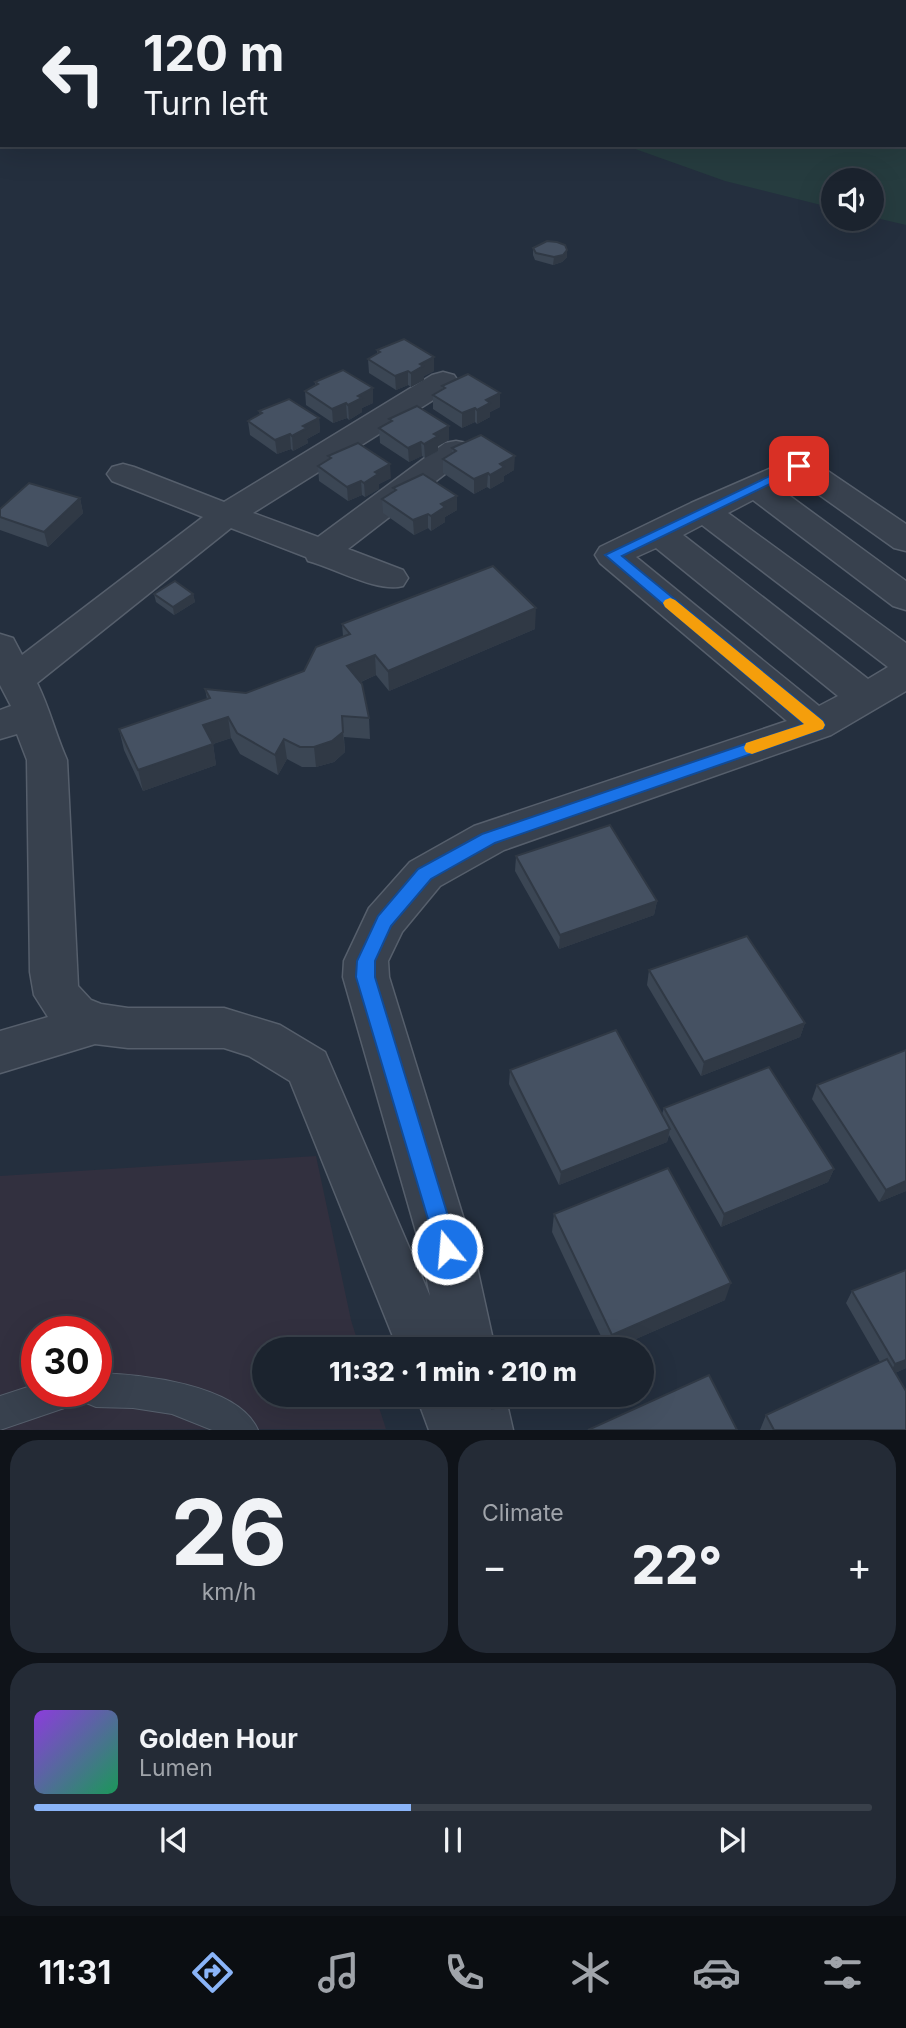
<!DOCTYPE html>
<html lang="en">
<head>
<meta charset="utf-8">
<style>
  body { margin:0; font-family:Inter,sans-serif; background:#242b36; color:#f1f3f6; height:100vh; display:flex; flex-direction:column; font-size:26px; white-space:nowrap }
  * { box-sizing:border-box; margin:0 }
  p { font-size:23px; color:#a0a4aa }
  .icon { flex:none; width:38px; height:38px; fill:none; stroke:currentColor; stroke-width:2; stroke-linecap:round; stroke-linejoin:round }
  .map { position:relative; height:1430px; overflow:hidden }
  .details { display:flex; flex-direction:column; gap:10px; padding:10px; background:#0f1319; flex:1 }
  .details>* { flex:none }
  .hud { position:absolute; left:0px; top:0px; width:906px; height:147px; box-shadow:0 7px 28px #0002,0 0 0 2px #39404a; background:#1b232e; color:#f1f3f6; overflow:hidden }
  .buttons { position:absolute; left:821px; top:168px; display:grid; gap:14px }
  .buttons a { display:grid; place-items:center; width:63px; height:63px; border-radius:50%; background:#1b232e; box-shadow:0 7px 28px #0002,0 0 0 2px #39404a; font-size:35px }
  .speed { position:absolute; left:21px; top:1316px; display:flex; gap:14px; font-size:35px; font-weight:700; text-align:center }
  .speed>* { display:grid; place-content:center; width:91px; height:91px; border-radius:50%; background:#1b232e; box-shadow:0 7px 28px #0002,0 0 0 2px #39404a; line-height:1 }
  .speed .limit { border:10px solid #d22; background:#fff; color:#111 }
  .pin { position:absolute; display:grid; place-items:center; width:60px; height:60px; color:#fff; margin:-30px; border-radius:14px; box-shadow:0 4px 10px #0006 }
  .me { position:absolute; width:77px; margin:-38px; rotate:343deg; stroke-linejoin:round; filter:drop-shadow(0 0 5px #0008) }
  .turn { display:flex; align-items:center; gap:24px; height:147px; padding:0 28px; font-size:32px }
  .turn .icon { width:91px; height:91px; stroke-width:2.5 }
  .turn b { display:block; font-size:49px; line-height:60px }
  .big { font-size:52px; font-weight:800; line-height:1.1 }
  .details .widget { flex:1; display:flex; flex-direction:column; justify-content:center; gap:10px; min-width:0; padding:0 24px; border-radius:28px; background:#242b36 }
  .details .dial { align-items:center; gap:0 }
  .dial b { font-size:91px; line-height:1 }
  .song { display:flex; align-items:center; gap:21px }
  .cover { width:84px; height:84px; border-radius:10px; background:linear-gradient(135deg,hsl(270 70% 55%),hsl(150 70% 35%)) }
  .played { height:7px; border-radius:4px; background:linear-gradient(90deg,#8ab4f8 45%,#39404a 45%) }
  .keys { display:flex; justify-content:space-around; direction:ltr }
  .heat { display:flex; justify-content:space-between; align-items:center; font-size:38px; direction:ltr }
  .details .tiles { flex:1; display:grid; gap:10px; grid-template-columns:1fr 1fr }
  .widget:last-child { grid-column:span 2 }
  .trip { position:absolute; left:252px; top:1337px; width:402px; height:70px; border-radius:35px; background:#1b232e; box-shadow:0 7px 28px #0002,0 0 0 2px #39404a; font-weight:800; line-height:70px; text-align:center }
  .tab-bar { display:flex; height:112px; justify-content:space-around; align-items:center; background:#0b0e12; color:#a0a4aa }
  .tab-bar .icon { width:49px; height:49px }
  .tab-bar .selected { color:#8ab4f8 }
  .tab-bar b { font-size:32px; color:#f1f3f6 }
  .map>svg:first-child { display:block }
  .medical { fill:#32303f; fill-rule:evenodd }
  .green { fill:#263c3f }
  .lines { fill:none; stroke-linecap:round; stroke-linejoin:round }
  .lane-casing { stroke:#565f6c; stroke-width:2 }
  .street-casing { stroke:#565f6c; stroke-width:3 }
  .lane { fill:#38414e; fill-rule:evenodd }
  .street { fill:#38414e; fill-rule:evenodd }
  .wall { fill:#3b4654 }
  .shaded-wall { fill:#303945 }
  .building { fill:#455162; stroke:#303945; stroke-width:2 }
  .route { fill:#1a73e8; stroke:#114b97; stroke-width:2 }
  .slow { fill:#f59e0b }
</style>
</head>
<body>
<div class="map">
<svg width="906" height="1430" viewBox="0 0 906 1430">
  <rect width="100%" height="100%" fill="#242f3e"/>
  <path class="medical" d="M316 1156 351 1320 360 1349H264V1395H375L386 1429 0 1430V1176ZM37 1332H96V1391H37Z"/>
  <polygon class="green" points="421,0 906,0 906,225 872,217 872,180 833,180 833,208 725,181 624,145 905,145 905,2"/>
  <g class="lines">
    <defs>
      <path id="lane" d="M96 1373C140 1374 239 1384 258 1430H212L172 1414 133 1408 96 1407 84 1402 82 1396 79 1403 0 1430V1396L37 1384V1391H96Z"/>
      <g id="street">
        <path d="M443 372 454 375 458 381 454 387 253 513 318 537 445 443 456 441 467 443 472 450 467 457 348 549 403 570 408 578 403 586C377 593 335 568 308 561L306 557 231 528 37 683C50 709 55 733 67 760L78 986 91 1000 101 1004 128 1008H224L280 1025 325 1052 430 1296 421 1249 343 977 344 961 369 908 410 862 474 826 787 721 600 563 595 555 600 547 691 503 799 456 810 459 906 524V551L894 548 797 479 779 488 906 581V610L893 606 753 500 728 513 906 643V691L831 735 504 850 440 886 402 932 388 961 389 977 473 1249 495 1349H398L290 1081 249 1056 224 1048H128L95 1044 0 1073V1031L48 1017 34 995 30 972 27 760 17 734 0 739V710L11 706 0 685V634L13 638 22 655 203 517 112 481 107 474 112 467 123 464 134 467 224 502 432 375ZM702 525 888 667 868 679 683 535ZM656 548 838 696 819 706 636 557Z"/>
        <polygon points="416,1395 505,1395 513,1430 429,1430"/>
      </g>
    </defs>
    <use href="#lane" class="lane-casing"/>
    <use href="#street" class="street-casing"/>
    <use href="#lane" class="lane"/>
    <use href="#street" class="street"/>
  </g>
  <g class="wall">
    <polygon points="533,248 567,250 567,257 562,262 553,265 535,260 533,255"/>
    <polygon points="377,350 434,357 434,371 424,376 424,380 411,387 408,385 396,390 369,373 368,359 377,354"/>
    <polygon points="315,382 373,388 373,403 362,408 362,412 349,420 347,418 333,423 306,405 305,391 315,385"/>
    <polygon points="442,386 500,393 500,407 490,412 490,417 477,424 475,422 462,428 433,409 433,395 442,390"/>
    <polygon points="259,411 319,418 320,432 307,439 308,443 293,451 291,449 277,454 250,435 248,421 260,415"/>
    <polygon points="389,419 449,440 438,446 438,451 425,458 422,456 409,462 380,443 379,428 389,422"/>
    <polygon points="452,448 514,470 504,476 504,481 490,489 487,487 474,494 443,473 443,459 452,453"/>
    <polygon points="328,456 391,478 379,484 379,489 365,497 362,495 348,501 319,481 318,466 329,460"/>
    <polygon points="393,488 457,510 445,517 445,522 431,531 428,528 414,535 383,513 382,499 393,492"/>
    <polygon points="80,498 83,513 48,547 0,530 0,509"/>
    <polygon points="154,594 193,594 195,602 174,615 156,602"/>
    <polygon points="342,624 535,629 389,691 376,675 361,682 369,718 370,739 344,737 345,752 334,762 316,767 302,767 287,759 278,775 240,754 231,738 213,744 216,765 143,791 124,750 119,729 207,699 205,689 246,693 304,671 343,636"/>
    <polygon points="516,856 657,901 654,915 559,949 515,871"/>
    <polygon points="649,970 805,1023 800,1037 701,1076 647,985"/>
    <polygon points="906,1050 906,1191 879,1202 812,1099 817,1085"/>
    <polygon points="510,1070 662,1114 664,1108 834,1169 828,1182 721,1227 669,1135 667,1142 559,1185 509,1084"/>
    <polygon points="554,1214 725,1300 613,1349 607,1349 552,1232"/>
    <polygon points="906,1270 906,1368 895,1373 906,1430 760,1430 766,1415 880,1362 846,1303 852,1291"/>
    <polygon points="487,1395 533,1395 533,1399 491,1410"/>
  </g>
  <g class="shaded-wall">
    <polygon points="567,250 567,257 562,262 553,265 554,257"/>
    <polygon points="434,357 434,371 424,376 424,380 411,387 411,373 420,364"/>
    <polygon points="408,371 408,385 396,390 395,376"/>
    <polygon points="373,388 373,403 362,408 362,412 349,420 348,405 358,396"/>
    <polygon points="500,393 500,407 490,412 490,417 477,424 477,410 486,400"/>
    <polygon points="346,403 347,418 333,423 332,409"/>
    <polygon points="475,408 475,422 462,428 462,413"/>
    <polygon points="319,418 320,432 307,439 308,443 293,451 292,436 303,426"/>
    <polygon points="449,426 449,440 438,446 438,451 425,458 424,444 434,434"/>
    <polygon points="290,434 291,449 277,454 275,440"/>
    <polygon points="421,442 422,456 409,462 408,448"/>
    <polygon points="515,456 514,470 504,476 504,481 490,489 490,475 500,464"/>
    <polygon points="390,464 391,478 379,484 379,489 365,497 364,483 375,472"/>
    <polygon points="488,473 487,487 474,494 474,479"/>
    <polygon points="361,481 362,495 348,501 347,487"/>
    <polygon points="457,496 457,510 445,517 445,522 431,531 431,516 441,504"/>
    <polygon points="80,498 83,513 48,547 44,532"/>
    <polygon points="428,514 428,528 414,535 413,520"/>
    <polygon points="193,594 195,602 174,615 173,607"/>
    <polygon points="536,608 535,629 389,691 388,671"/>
    <polygon points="375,655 376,675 349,687 347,666"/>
    <polygon points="228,717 231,738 207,746 203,725"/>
    <polygon points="343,732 345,752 334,762 316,767 314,747"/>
    <polygon points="284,739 287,759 278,775 275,755"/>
    <polygon points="213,744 216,765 143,791 138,770"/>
    <polygon points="657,901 654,915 559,949 560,935"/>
    <polygon points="805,1023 800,1037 701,1076 704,1062"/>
    <polygon points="670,1129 667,1142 559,1185 561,1172"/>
    <polygon points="834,1169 828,1182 721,1227 724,1214"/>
    <polygon points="906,1181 906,1191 879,1202 886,1190"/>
    <polygon points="731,1283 725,1300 613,1349 609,1349 612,1335"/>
    <polygon points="906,1360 906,1368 888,1376 895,1364"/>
    <polygon points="527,1395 533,1395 533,1399 491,1410 491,1404"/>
  </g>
  <g class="building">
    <polygon points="547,241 557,242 565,245 567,250 563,255 554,257 536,253 533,248"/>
    <polygon points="404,339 434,357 420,364 423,366 411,373 408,371 395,376 368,359 380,352 377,350"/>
    <polygon points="343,370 373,388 358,396 362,398 348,405 346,403 332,409 305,391 318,384 315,382"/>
    <polygon points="468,374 500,393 486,400 490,403 477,410 475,408 462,413 433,395 445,388 442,386"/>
    <polygon points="289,399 319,418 303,426 307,428 292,436 290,434 275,440 248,421 262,413 259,411"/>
    <polygon points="417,406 449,426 434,434 438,436 424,444 421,442 408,448 379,428 392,421 389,419"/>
    <polygon points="481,435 515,456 500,464 504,467 490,475 488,473 474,479 443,459 456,451 452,448"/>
    <polygon points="358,443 390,464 375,472 378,474 364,483 361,481 347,487 318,466 331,458 328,456"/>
    <polygon points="423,474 457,496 441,504 445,507 431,516 428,514 413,520 382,499 396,490 393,488"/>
    <polygon points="29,483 80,498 44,532 0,517 0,509"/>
    <polygon points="493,566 536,608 388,671 375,655 347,666 362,684 369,718 342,716 343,732 332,741 314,747 300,747 284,739 275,755 237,733 228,717 203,725 213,744 138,770 119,729 210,698 205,689 246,693 304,671 316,647 350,634 342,624"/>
    <polygon points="175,581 193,594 173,607 154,594"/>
    <polygon points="610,825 657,901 560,935 516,856"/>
    <polygon points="747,936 805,1023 704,1062 649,970"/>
    <polygon points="616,1030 670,1129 561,1172 510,1070"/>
    <polygon points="906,1050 906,1181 886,1190 817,1085"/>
    <polygon points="769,1067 834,1169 724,1214 664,1108"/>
    <polygon points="668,1168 731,1283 612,1335 554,1214"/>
    <polygon points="906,1270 906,1360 895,1364 852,1291"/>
    <polygon points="887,1359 906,1391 906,1430 774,1430 766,1415"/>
    <polygon points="709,1375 737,1430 588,1430"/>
    <polygon points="489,1395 527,1395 491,1404"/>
  </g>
  <polygon class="route" points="799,462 805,466 803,468 622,556 823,721 825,725 823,729 495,843 431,879 391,926 375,961 375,977 458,1249 455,1256 447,1259 439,1256 356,977 357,961 378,916 418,869 482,834 804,724 605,555"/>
  <polygon class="slow" points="670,598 675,600 823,721 825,725 823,729 752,754 746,752 744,748 746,743 804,724 665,607 663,603 665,600"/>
</svg>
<div class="buttons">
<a><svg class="icon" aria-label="sound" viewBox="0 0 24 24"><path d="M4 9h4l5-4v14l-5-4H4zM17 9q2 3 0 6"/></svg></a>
</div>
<div class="speed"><div class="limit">30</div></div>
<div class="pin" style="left:799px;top:466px;background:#d93025"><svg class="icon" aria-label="arrive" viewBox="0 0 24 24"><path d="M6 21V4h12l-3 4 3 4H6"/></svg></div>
<svg class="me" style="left:447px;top:1249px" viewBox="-20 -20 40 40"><circle r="17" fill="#1a73e8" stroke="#fff" stroke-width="3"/><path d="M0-11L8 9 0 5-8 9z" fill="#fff"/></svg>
<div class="trip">11:32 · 1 min · 210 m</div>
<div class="hud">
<div class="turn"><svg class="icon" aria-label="left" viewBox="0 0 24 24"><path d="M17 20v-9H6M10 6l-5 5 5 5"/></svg><div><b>120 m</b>Turn left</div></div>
</div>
</div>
<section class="details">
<div class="tiles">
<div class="widget dial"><b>26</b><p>km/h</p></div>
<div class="widget"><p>Climate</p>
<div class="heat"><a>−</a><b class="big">22°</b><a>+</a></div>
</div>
<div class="widget">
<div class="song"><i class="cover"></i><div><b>Golden Hour</b><p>Lumen</p></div></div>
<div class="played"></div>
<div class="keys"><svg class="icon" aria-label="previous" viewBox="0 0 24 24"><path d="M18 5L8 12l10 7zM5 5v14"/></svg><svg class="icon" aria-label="pause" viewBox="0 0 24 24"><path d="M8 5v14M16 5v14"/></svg><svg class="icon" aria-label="next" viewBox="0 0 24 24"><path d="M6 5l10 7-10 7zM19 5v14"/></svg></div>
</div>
</div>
</section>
<nav class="tab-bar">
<b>11:31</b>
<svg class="icon selected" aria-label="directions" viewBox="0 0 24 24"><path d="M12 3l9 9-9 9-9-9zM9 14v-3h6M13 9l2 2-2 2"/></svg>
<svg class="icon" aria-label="music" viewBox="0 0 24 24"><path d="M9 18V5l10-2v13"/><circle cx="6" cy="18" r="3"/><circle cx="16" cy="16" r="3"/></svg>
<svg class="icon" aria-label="phone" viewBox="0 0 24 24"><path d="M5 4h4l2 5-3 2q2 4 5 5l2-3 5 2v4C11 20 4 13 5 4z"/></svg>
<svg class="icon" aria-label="climate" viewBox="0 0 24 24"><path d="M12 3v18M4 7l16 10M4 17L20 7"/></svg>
<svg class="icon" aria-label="car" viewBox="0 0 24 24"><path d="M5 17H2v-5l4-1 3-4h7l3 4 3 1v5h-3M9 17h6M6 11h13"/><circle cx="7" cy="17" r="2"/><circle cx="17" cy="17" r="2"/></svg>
<svg class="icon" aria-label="filters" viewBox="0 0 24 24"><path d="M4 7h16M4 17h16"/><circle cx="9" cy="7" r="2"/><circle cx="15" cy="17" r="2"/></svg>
</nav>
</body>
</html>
